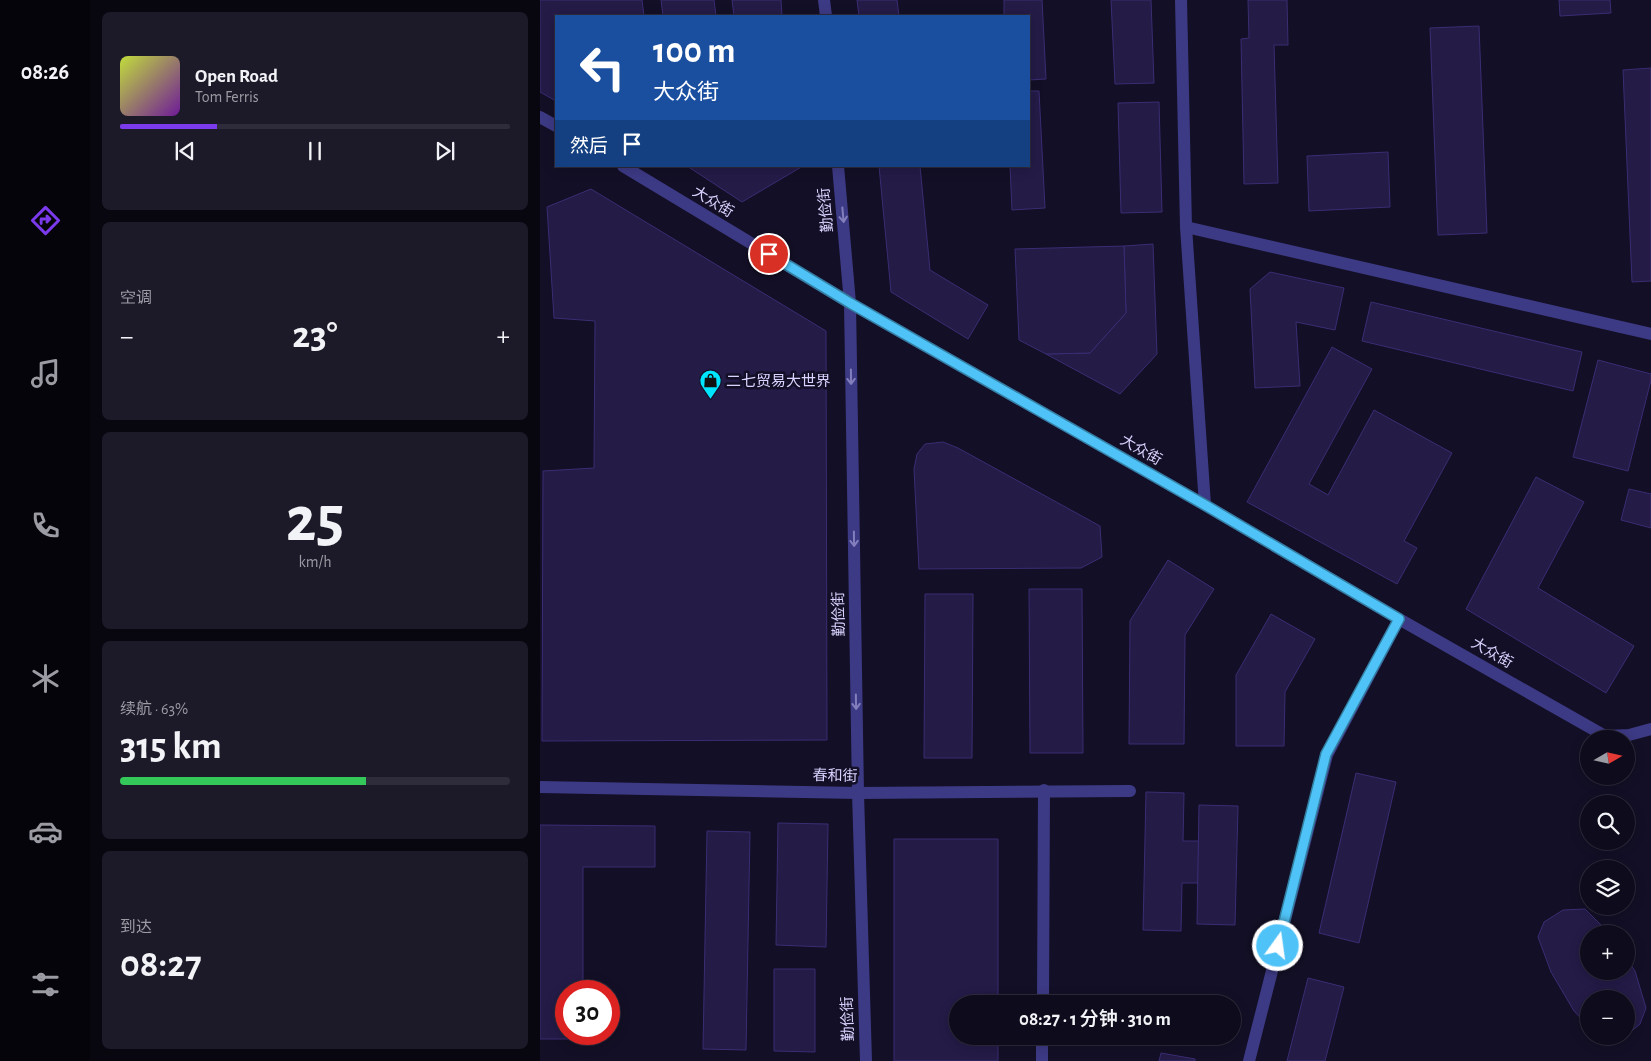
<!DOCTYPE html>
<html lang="zh">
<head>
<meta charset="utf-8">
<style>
  body { margin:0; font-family:"Alegreya Sans","Noto Sans SC",sans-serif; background:#1c1929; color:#f1f3f6; height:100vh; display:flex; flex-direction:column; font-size:19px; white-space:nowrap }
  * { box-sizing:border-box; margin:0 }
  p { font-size:16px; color:#9b9ba3 }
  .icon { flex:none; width:28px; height:28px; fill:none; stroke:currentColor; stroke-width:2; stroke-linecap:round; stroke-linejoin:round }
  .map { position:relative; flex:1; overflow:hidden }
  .side { display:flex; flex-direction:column; gap:12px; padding:12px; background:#08060f; width:450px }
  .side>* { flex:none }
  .top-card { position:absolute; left:15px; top:15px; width:475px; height:152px; border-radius:0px; box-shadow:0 2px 12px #0003,0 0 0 1px #2e2b3b; background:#1a4fa0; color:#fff; overflow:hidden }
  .needle { width:32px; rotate:81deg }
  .tools { position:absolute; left:1040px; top:730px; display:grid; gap:10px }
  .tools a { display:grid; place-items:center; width:55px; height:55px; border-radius:50%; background:#0e0b1c; box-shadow:0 2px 12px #0003,0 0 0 1px #2e2b3b; font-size:25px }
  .speed { position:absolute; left:15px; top:980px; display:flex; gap:10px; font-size:25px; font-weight:700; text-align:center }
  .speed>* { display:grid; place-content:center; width:65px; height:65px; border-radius:50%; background:#0e0b1c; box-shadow:0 2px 12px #0003,0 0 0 1px #2e2b3b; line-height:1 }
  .speed .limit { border:8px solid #d22; background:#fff; color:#111 }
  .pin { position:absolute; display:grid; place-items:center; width:42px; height:42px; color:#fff; margin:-21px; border:2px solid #fff; border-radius:50%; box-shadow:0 1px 5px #0007 }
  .me { position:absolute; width:55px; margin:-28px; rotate:14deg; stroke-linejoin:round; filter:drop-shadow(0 0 4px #0008) }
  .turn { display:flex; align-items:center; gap:18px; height:105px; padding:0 15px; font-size:22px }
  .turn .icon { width:65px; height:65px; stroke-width:2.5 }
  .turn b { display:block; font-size:35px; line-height:42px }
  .then { display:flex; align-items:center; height:48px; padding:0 15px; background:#0003; gap:10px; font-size:19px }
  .big { font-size:38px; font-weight:600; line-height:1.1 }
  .side .widget { flex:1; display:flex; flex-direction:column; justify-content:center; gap:8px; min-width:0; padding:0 18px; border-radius:8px; background:#1c1929 }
  .side .dial { align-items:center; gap:0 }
  .dial b { font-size:65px; line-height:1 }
  .song { display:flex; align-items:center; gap:15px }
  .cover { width:60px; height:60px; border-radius:8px; background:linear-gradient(135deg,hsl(70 70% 55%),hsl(280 70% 35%)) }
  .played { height:5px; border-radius:2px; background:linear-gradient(90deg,#7c3aed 25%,#2e2b3b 25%) }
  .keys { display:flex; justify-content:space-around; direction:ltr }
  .heat { display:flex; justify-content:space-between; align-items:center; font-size:28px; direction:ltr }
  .charge { height:8px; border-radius:4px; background:linear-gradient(90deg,#34c759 63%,#2e2b3b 0) }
  .trip { position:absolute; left:409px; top:995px; width:292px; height:50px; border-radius:25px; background:#0e0b1c; box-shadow:0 2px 12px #0003,0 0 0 1px #2e2b3b; font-weight:600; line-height:50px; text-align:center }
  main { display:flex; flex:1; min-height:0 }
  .menu { display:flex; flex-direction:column; width:90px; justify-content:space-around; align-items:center; background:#06040b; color:#9b9ba3 }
  .menu .icon { width:35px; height:35px }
  .menu .active { color:#7c3aed }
  .menu b { font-size:22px; color:#f1f3f6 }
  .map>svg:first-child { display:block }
  .building { fill:#241b47; stroke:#3b2d73 }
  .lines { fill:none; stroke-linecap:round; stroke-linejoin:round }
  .minor { stroke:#3d3a85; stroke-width:12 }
  .oneway { stroke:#837fbc }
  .route-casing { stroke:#337fa1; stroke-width:12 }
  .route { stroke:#4fc3f7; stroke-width:9 }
  .labels { text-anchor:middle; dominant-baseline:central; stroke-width:5; stroke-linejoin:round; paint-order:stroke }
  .street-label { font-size:15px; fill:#d9d4ff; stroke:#130f26 }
  .poi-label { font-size:15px; fill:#d9d4ff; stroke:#130f26; text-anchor:start }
</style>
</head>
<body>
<main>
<nav class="menu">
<b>08:26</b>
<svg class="icon active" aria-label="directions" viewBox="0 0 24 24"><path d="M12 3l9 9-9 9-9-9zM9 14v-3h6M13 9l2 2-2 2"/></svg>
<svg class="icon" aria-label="music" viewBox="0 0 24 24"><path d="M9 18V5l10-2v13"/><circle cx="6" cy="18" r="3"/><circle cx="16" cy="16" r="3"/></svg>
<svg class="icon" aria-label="phone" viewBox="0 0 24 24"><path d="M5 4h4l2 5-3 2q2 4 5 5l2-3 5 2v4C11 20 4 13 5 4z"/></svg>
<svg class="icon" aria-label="climate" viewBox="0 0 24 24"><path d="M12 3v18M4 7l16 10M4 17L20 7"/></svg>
<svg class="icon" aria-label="car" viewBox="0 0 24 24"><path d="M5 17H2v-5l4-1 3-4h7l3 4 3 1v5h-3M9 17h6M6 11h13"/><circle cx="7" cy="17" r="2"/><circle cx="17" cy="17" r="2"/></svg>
<svg class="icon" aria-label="filters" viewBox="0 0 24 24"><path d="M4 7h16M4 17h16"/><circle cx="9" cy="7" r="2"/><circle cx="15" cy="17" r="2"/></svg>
</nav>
<section class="side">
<div class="widget">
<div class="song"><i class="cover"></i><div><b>Open Road</b><p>Tom Ferris</p></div></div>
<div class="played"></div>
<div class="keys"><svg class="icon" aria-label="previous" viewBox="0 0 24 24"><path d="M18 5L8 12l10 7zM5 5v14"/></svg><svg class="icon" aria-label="pause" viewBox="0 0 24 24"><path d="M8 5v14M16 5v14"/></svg><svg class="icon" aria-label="next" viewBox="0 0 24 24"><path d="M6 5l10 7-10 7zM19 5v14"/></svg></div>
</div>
<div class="widget"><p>空调</p>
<div class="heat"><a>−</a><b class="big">23°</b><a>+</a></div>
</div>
<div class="widget dial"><b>25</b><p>km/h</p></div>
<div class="widget"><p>续航 · 63%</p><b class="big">315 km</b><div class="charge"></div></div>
<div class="widget"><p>到达</p><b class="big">08:27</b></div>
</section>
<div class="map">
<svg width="1111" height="1061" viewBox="0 0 1111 1061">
  <rect width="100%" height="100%" fill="#130f26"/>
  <g class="building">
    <polygon points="0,0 102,0 104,16 16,16 16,101 0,92"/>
    <polygon points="121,0 174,0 176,16 123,16"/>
    <polygon points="192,0 241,0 242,16 194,16"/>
    <polygon points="317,0 357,0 359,16 319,16"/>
    <polygon points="464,0 502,0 506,79 489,80 489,16 464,16"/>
    <polygon points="571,0 611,0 614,83 575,84"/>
    <polygon points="708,0 747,0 748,45 734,45 738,183 704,184 701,39 709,38"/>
    <polygon points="1019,0 1070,0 1071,13 1020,16"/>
    <polygon points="939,26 947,233 898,235 890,28"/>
    <polygon points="1111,68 1111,281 1092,282 1083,70"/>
    <polygon points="489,91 499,91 505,208 472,210 470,166 489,166"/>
    <polygon points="619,102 622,212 581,213 578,103"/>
    <polygon points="848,152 850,207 769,211 767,156"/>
    <polygon points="147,166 263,166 202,202"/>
    <polygon points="339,166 380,166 390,270 448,305 428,339 351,292"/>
    <polygon points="51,189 286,331 287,740 2,741 3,471 54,468 55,321 14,318 7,207"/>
    <polygon points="613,244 617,354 580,394 506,354 550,353 586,313 584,246"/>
    <polygon points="584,246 586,313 550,353 506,354 479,340 475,249"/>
    <polygon points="730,272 804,288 795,330 756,322 760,386 715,388 710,289"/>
    <polygon points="831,302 1042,352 1033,391 822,341"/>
    <polygon points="792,347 832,369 769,484 788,495 834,410 912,453 864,541 877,548 857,584 707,502"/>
    <polygon points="1058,360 1111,374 1111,380 1088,471 1033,457"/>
    <polygon points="403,442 418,448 560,526 562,557 541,568 379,569 374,469 377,454 385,444"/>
    <polygon points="996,477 1044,502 998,588 1094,646 1066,693 926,609"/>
    <polygon points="1089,489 1111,494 1111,528 1081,520"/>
    <polygon points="628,560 674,589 645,635 644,744 589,744 590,621"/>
    <polygon points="489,589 542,589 543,753 490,753"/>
    <polygon points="385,594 433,594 432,758 384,758"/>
    <polygon points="731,614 775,639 745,692 744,746 696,746 696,675"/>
    <polygon points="816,773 856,782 819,943 779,933"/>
    <polygon points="606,792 644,793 643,841 659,841 658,883 642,883 641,931 603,930"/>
    <polygon points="659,805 698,806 695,925 657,924"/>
    <polygon points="238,823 288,824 286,947 236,945"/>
    <polygon points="0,825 115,826 115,867 43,867 43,991 26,991 26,1034 43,1034 43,1039 0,1039"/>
    <polygon points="167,831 210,832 206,1050 163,1049"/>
    <polygon points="354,839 458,839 458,1004 418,1004 418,1036 458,1036 458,1061 354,1061"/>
    <polygon points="1045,909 1070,934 1049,934 1049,971 1086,971 1086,958 1095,971 1106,1008 1100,1024 1086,1036 1086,999 1049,999 1049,1027 1034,1011 1011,972 998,937 1004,922 1023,910"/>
    <polygon points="234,969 275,969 275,1052 234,1051"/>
    <polygon points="768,978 804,987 785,1061 747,1061"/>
    <polygon points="1058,1036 1086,1036 1083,1038"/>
    <polygon points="621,1053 655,1059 655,1061 619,1061"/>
  </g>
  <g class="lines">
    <g class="minor">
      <polyline points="284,0 286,16"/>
      <polyline points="641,0 646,227 665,505"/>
      <polyline points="0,117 16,126"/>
      <polyline points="83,166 310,303 665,505 859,619 1065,736 1089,735 1111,729"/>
      <polyline points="298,166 310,303 318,793 326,1061"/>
      <polyline points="646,227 1111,334"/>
      <polyline points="0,787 318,793 590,791"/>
      <polyline points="503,1004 504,790"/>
      <polyline points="502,1061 502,1036"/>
      <polyline points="709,1061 787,755 859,619"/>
    </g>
  </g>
  <defs><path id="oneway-shaft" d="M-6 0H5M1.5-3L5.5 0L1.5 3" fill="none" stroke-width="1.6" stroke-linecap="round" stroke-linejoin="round" transform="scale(1.25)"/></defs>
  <g class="oneway">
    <use href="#oneway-shaft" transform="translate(303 215) rotate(85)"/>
    <use href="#oneway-shaft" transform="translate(311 377) rotate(89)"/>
    <use href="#oneway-shaft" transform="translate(314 539) rotate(89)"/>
    <use href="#oneway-shaft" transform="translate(316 702) rotate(89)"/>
  </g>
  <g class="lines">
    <defs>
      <polyline id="route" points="229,254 310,303 665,505 859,619 786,754 738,946"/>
    </defs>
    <use href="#route" class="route-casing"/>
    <use href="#route" class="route"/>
  </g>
  <defs>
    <symbol id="shop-pin" viewBox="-11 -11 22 30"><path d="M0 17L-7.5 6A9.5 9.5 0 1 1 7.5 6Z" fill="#00e5ff" stroke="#130f26"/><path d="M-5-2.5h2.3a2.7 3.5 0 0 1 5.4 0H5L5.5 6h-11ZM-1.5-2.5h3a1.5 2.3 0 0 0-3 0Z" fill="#111"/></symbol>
  </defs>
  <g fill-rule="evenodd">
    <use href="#shop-pin" x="158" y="368" width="25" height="34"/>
  </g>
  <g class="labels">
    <g class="street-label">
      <text transform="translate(173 202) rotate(31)">大众街</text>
      <text transform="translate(286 210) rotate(-95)">勤俭街</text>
      <text transform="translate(601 450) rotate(30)">大众街</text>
      <text transform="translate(299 614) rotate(-91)">勤俭街</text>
      <text transform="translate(952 653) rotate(30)">大众街</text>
      <text transform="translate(295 776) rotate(1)">春和街</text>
      <text transform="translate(308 1019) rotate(-92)">勤俭街</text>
    </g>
    <g class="poi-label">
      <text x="186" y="381">二七贸易大世界</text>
    </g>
  </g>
</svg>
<div class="tools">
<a><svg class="needle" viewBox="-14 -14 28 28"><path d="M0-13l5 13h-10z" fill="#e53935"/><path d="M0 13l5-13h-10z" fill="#9b9ba3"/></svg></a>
<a><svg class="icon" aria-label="search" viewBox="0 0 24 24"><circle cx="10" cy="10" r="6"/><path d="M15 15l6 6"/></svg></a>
<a><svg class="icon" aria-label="layers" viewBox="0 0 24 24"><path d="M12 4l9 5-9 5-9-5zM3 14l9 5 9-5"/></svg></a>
<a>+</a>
<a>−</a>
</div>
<div class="speed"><div class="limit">30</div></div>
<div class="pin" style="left:229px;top:254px;background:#d93025"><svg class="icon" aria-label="arrive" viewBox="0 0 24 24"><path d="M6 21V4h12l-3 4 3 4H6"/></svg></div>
<svg class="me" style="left:738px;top:946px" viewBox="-20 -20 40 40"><circle r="17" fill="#4fc3f7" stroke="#fff" stroke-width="3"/><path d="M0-11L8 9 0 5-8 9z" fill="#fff"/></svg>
<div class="trip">08:27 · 1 分钟 · 310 m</div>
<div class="top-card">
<div class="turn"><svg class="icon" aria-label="left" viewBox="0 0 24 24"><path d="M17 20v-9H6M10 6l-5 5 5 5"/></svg><div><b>100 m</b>大众街</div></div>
<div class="then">然后<svg class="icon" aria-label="arrive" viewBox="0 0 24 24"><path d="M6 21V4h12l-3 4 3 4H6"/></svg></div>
</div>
</div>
</main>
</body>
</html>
